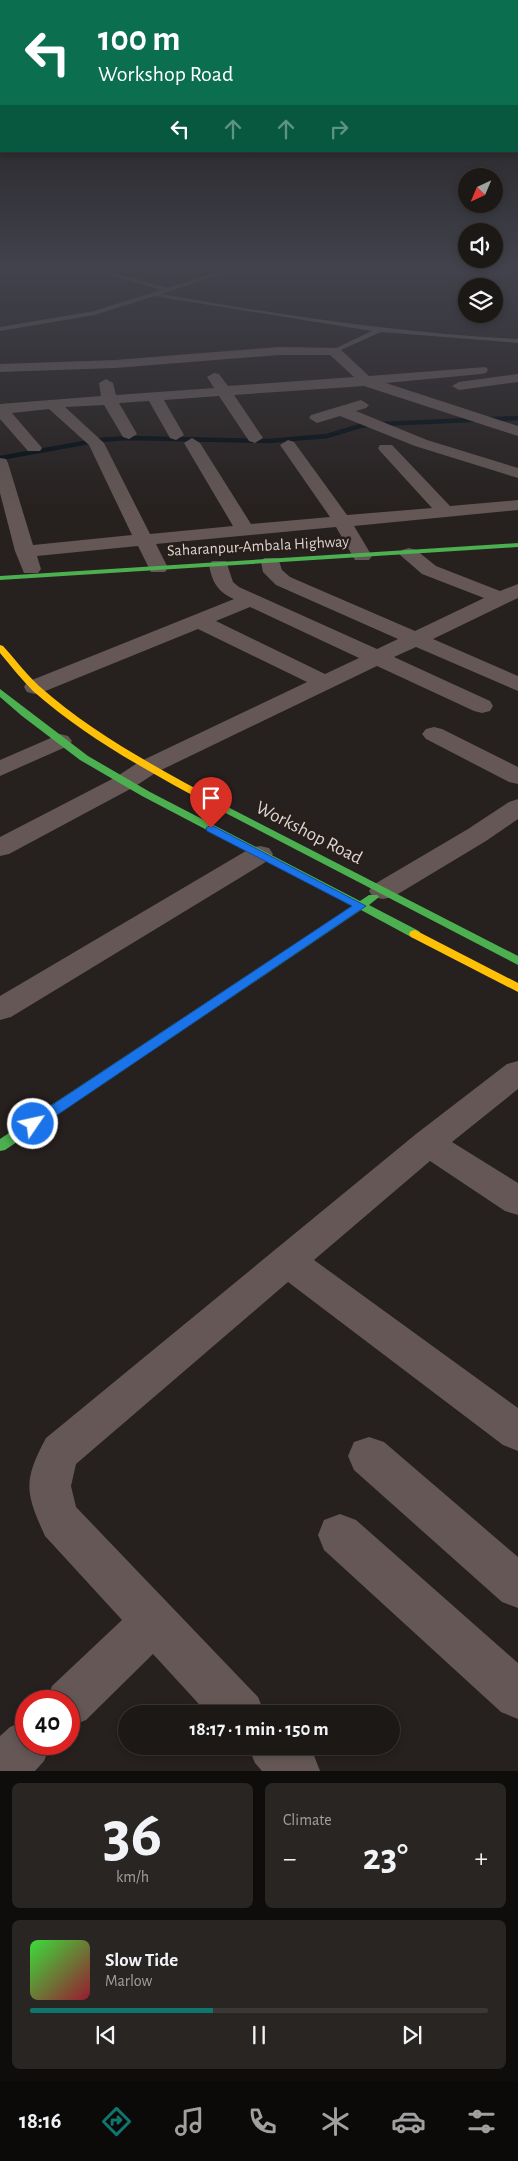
<!DOCTYPE html>
<html lang="en">
<head>
<meta charset="utf-8">
<style>
  body { margin:0; font-family:"Alegreya Sans",sans-serif; background:#292523; color:#f1f3f6; height:100vh; display:flex; flex-direction:column; font-size:19px; white-space:nowrap }
  * { box-sizing:border-box; margin:0 }
  p { font-size:16px; color:#a0a0a1 }
  .icon { flex:none; width:28px; height:28px; fill:none; stroke:currentColor; stroke-width:2; stroke-linecap:round; stroke-linejoin:round }
  .map { position:relative; height:1771px; overflow:hidden }
  .drawer { display:flex; flex-direction:column; gap:12px; padding:12px; background:#0f0d0c; flex:1 }
  .drawer>* { flex:none }
  .top-card { position:absolute; left:0px; top:0px; width:519px; height:152px; box-shadow:0 2px 8px #0003,0 0 0 1px #3a3735; background:#0b6e4f; color:#fff; overflow:hidden }
  .needle { width:32px; rotate:224deg }
  .controls { position:absolute; left:458px; top:168px; display:grid; gap:10px }
  .controls a { display:grid; place-items:center; width:45px; height:45px; border-radius:50%; background:#1c1816; box-shadow:0 2px 8px #0003,0 0 0 1px #3a3735; font-size:25px }
  .speed { position:absolute; left:15px; top:1690px; display:flex; gap:10px; font-size:25px; font-weight:700; text-align:center }
  .speed>* { display:grid; place-content:center; width:65px; height:65px; border-radius:50%; background:#1c1816; box-shadow:0 2px 8px #0003,0 0 0 1px #3a3735; line-height:1 }
  .speed .limit { border:8px solid #d22; background:#fff; color:#111 }
  .pin { position:absolute; display:grid; place-items:center; width:42px; height:42px; color:#fff; margin:-51px -21px; border-radius:50% 50% 50% 0; rotate:-45deg; box-shadow:0 0 5px #0007 }
  .pin .icon { rotate:45deg }
  .me { position:absolute; width:55px; margin:-28px; rotate:56deg; stroke-linejoin:round; filter:drop-shadow(0 0 4px #0008) }
  .turn { display:flex; align-items:center; gap:18px; height:105px; padding:0 15px; font-size:22px }
  .turn .icon { width:65px; height:65px; stroke-width:2.5 }
  .turn b { display:block; font-size:35px; line-height:42px }
  .lanes { display:flex; align-items:center; height:48px; padding:0 15px; background:#0003; justify-content:center; gap:25px; direction:ltr }
  .lanes .off { opacity:.35 }
  .big { font-size:38px; font-weight:700; line-height:1.1 }
  .drawer .card { flex:1; display:flex; flex-direction:column; justify-content:center; gap:8px; min-width:0; padding:0 18px; border-radius:8px; background:#292523 }
  .drawer .dial { align-items:center; gap:0 }
  .dial b { font-size:65px; line-height:1 }
  .song { display:flex; align-items:center; gap:15px }
  .cover { width:60px; height:60px; border-radius:8px; background:linear-gradient(135deg,hsl(120 70% 55%),hsl(350 70% 35%)) }
  .played { height:5px; border-radius:2px; background:linear-gradient(90deg,#0f766e 40%,#3a3735 40%) }
  .keys { display:flex; justify-content:space-around; direction:ltr }
  .heat { display:flex; justify-content:space-between; align-items:center; font-size:28px; direction:ltr }
  .drawer .tiles { flex:1; display:grid; gap:12px; grid-template-columns:1fr 1fr }
  .card:last-child { grid-column:span 2 }
  .trip { position:absolute; left:118px; top:1705px; width:282px; height:50px; border-radius:25px; background:#1c1816; box-shadow:0 2px 8px #0003,0 0 0 1px #3a3735; font-weight:700; line-height:50px; text-align:center }
  .tabs { display:flex; height:80px; justify-content:space-around; align-items:center; background:#0b0a09; color:#a0a0a1 }
  .tabs .icon { width:35px; height:35px }
  .tabs .active { color:#0f766e }
  .tabs b { font-size:22px; color:#f1f3f6 }
  .map>svg:first-child { display:block }
  .lines { fill:none; stroke-linecap:round; stroke-linejoin:round }
  .stream { stroke:#030d13; stroke-width:4.5 }
  .lane { fill:#645755; fill-rule:evenodd }
  .street { fill:#645755; fill-rule:evenodd }
  .fast { fill:#4caf50; fill-rule:evenodd }
  .slow { fill:#ffc107; fill-rule:evenodd }
  .route { fill:#1a73e8; stroke:#114b97 }
  .labels { text-anchor:middle; dominant-baseline:central; stroke-width:5; stroke-linejoin:round; paint-order:stroke }
  .far-street-label { font-size:16px; fill:#dbd4d1; stroke:#291f1a }
  .street-label { font-size:19px; fill:#dbd4d1; stroke:#291f1a }
</style>
</head>
<body>
<div class="map">
<svg width="518" height="1771" viewBox="0 0 518 1771">
  <rect width="100%" height="100%" fill="#26201e"/>
  <g class="lines">
    <polyline class="stream" points="0,458 100,440 128,438 269,441 327,436 360,426 381,424 518,418"/>
    <path class="lane" d="M80 266H88L168 288 236 266H244L162 294C280 315 398 333 518 339V343L381 332 334 353 332 350 372 331 154 296 95 315 0 331V327L94 311 161 290Z"/>
    <g class="street">
      <polygon points="279,347 339,348 369,376 486,367 488,370 486,373 481,374 386,383 518,426 518,436 364,386 234,395 263,438 255,443 249,441 219,396 164,400 184,435 176,440 170,438 149,401 119,403 137,434 129,439 123,437 104,405 65,407 104,443 150,534 233,526 184,443 192,438 200,443 251,524 330,517 280,445 288,440 294,442 347,515 432,508 380,451 378,448 380,445 392,445 450,506 518,500 518,510 354,526 372,556 369,560 355,560 336,527 156,544 168,568 165,572 151,572 138,546 37,556 41,569 38,573 24,573 15,551 0,493 0,458 6,459 8,463 33,545 132,535 89,445 49,409 12,413 42,448 40,451 28,451 0,419 0,404 101,396 99,383 106,379 113,383 116,395 214,388 207,377 214,373 219,374 228,386 354,377 330,355 279,355 115,368 0,372 0,364 115,360"/>
      <polygon points="518,374 518,382 459,390 452,386 459,382"/>
      <polygon points="361,400 369,405 366,408 356,411 427,440 518,468 518,478 415,446 340,416 317,423 309,418 311,415"/>
      <path d="M409 548 416 550 436 566 500 591 518 584V598L433 639 518 676V691L416 647 394 657 490 701 493 706 490 711 482 713 474 711 377 666 157 772 134 787 9 854 0 856V837L116 777 139 762 307 682 198 629 43 692 35 694 27 692 24 687 27 682 234 599C218 592 212 582 209 565L212 561H226L233 582 239 587 377 649 398 639 276 585 263 572 261 562 264 558H278L282 570 290 577 415 631 484 598 422 574 399 554 402 550ZM250 607 359 658 325 674 216 621Z"/>
      <polygon points="434,727 442,729 518,767 518,784 509,782 426,739 422,734 426,729"/>
      <polygon points="60,734 68,736 72,741 68,746 0,776 0,760"/>
      <polygon points="518,799 518,819 486,841 393,897 383,899 373,897 369,891 373,885 468,829 509,802"/>
      <polygon points="260,846 269,848 273,854 269,860 11,1017 0,1020 0,996 251,848"/>
      <path d="M518 1061V1089L452 1142 518 1183V1215L505 1211 430 1161 314 1260 518 1408V1451L503 1445 288 1282 76 1464 71 1486 76 1507 258 1697 265 1714H208L153 1654 86 1720 69 1727V1701H46L52 1686 122 1620 45 1536C25 1492 23 1481 46 1438L416 1134 507 1064Z"/>
      <polygon points="369,1437 384,1442 518,1557 518,1608 502,1602 354,1470 348,1456 354,1442"/>
      <polygon points="340,1514 356,1520 518,1663 518,1719 501,1712 324,1550 318,1535 324,1520"/>
      <polygon points="26,1720 26,1744 51,1744 44,1761 35,1771 0,1771 0,1736 10,1727"/>
      <polygon points="248,1746 306,1746 313,1753 320,1771 262,1771 255,1763"/>
    </g>
    <g class="fast">
      <polygon points="518,543 518,547 0,580 0,576"/>
      <polygon points="0,689 88,756 150,792 360,901 369,895 377,895 379,897 369,905 419,931 421,934 415,938 411,937 361,910 5,1150 0,1151 0,1139 352,906 142,796 80,760 22,716 0,697"/>
      <polygon points="218,802 518,956 518,965 214,807 213,805 214,803"/>
    </g>
    <g class="slow">
      <path d="M0 645 3 646C15 659 26 674 39 686 93 734 158 768 222 803L223 805 222 807H214C152 773 87 739 33 691 21 679 11 666 0 653Z"/>
      <polygon points="415,930 518,983 518,992 411,937 409,934 411,931"/>
    </g>
  </g>
  <linearGradient id="sky" x2="0" y2="1"><stop stop-color="#151210"/><stop offset="0.52" stop-color="#41424c"/><stop offset="1" stop-color="#41424c" stop-opacity="0"/></linearGradient>
  <rect width="518" height="514" fill="url(#sky)"/>
  <polygon class="route" points="211,825 366,906 38,1128 28,1128 26,1124 28,1121 352,906 207,831 206,828"/>
  <g class="labels">
    <g class="far-street-label">
      <text transform="translate(258 546) rotate(-3)">Saharanpur-Ambala Highway</text>
    </g>
    <g class="street-label">
      <text transform="translate(309 833) rotate(27)">Workshop Road</text>
    </g>
  </g>
</svg>
<div class="controls">
<a><svg class="needle" viewBox="-14 -14 28 28"><path d="M0-13l5 13h-10z" fill="#e53935"/><path d="M0 13l5-13h-10z" fill="#a0a0a1"/></svg></a>
<a><svg class="icon" aria-label="sound" viewBox="0 0 24 24"><path d="M4 9h4l5-4v14l-5-4H4zM17 9q2 3 0 6"/></svg></a>
<a><svg class="icon" aria-label="layers" viewBox="0 0 24 24"><path d="M12 4l9 5-9 5-9-5zM3 14l9 5 9-5"/></svg></a>
</div>
<div class="speed"><div class="limit">40</div></div>
<div class="pin" style="left:211px;top:828px;background:#d93025"><svg class="icon" aria-label="arrive" viewBox="0 0 24 24"><path d="M6 21V4h12l-3 4 3 4H6"/></svg></div>
<svg class="me" style="left:33px;top:1124px" viewBox="-20 -20 40 40"><circle r="17" fill="#1a73e8" stroke="#fff" stroke-width="3"/><path d="M0-11L8 9 0 5-8 9z" fill="#fff"/></svg>
<div class="trip">18:17 · 1 min · 150 m</div>
<div class="top-card">
<div class="turn"><svg class="icon" aria-label="left" viewBox="0 0 24 24"><path d="M17 20v-9H6M10 6l-5 5 5 5"/></svg><div><b>100 m</b>Workshop Road</div></div>
<div class="lanes"><svg class="icon" aria-label="left" viewBox="0 0 24 24"><path d="M17 20v-9H6M10 6l-5 5 5 5"/></svg><svg class="icon off" aria-label="ahead" viewBox="0 0 24 24"><path d="M12 20V5M6 11l6-6 6 6"/></svg><svg class="icon off" aria-label="ahead" viewBox="0 0 24 24"><path d="M12 20V5M6 11l6-6 6 6"/></svg><svg class="icon off" aria-label="right" viewBox="0 0 24 24"><path d="M7 20v-9h11M14 6l5 5-5 5"/></svg></div>
</div>
</div>
<section class="drawer">
<div class="tiles">
<div class="card dial"><b>36</b><p>km/h</p></div>
<div class="card"><p>Climate</p>
<div class="heat"><a>−</a><b class="big">23°</b><a>+</a></div>
</div>
<div class="card">
<div class="song"><i class="cover"></i><div><b>Slow Tide</b><p>Marlow</p></div></div>
<div class="played"></div>
<div class="keys"><svg class="icon" aria-label="previous" viewBox="0 0 24 24"><path d="M18 5L8 12l10 7zM5 5v14"/></svg><svg class="icon" aria-label="pause" viewBox="0 0 24 24"><path d="M8 5v14M16 5v14"/></svg><svg class="icon" aria-label="next" viewBox="0 0 24 24"><path d="M6 5l10 7-10 7zM19 5v14"/></svg></div>
</div>
</div>
</section>
<nav class="tabs">
<b>18:16</b>
<svg class="icon active" aria-label="directions" viewBox="0 0 24 24"><path d="M12 3l9 9-9 9-9-9zM9 14v-3h6M13 9l2 2-2 2"/></svg>
<svg class="icon" aria-label="music" viewBox="0 0 24 24"><path d="M9 18V5l10-2v13"/><circle cx="6" cy="18" r="3"/><circle cx="16" cy="16" r="3"/></svg>
<svg class="icon" aria-label="phone" viewBox="0 0 24 24"><path d="M5 4h4l2 5-3 2q2 4 5 5l2-3 5 2v4C11 20 4 13 5 4z"/></svg>
<svg class="icon" aria-label="climate" viewBox="0 0 24 24"><path d="M12 3v18M4 7l16 10M4 17L20 7"/></svg>
<svg class="icon" aria-label="car" viewBox="0 0 24 24"><path d="M5 17H2v-5l4-1 3-4h7l3 4 3 1v5h-3M9 17h6M6 11h13"/><circle cx="7" cy="17" r="2"/><circle cx="17" cy="17" r="2"/></svg>
<svg class="icon" aria-label="filters" viewBox="0 0 24 24"><path d="M4 7h16M4 17h16"/><circle cx="9" cy="7" r="2"/><circle cx="15" cy="17" r="2"/></svg>
</nav>
</body>
</html>
